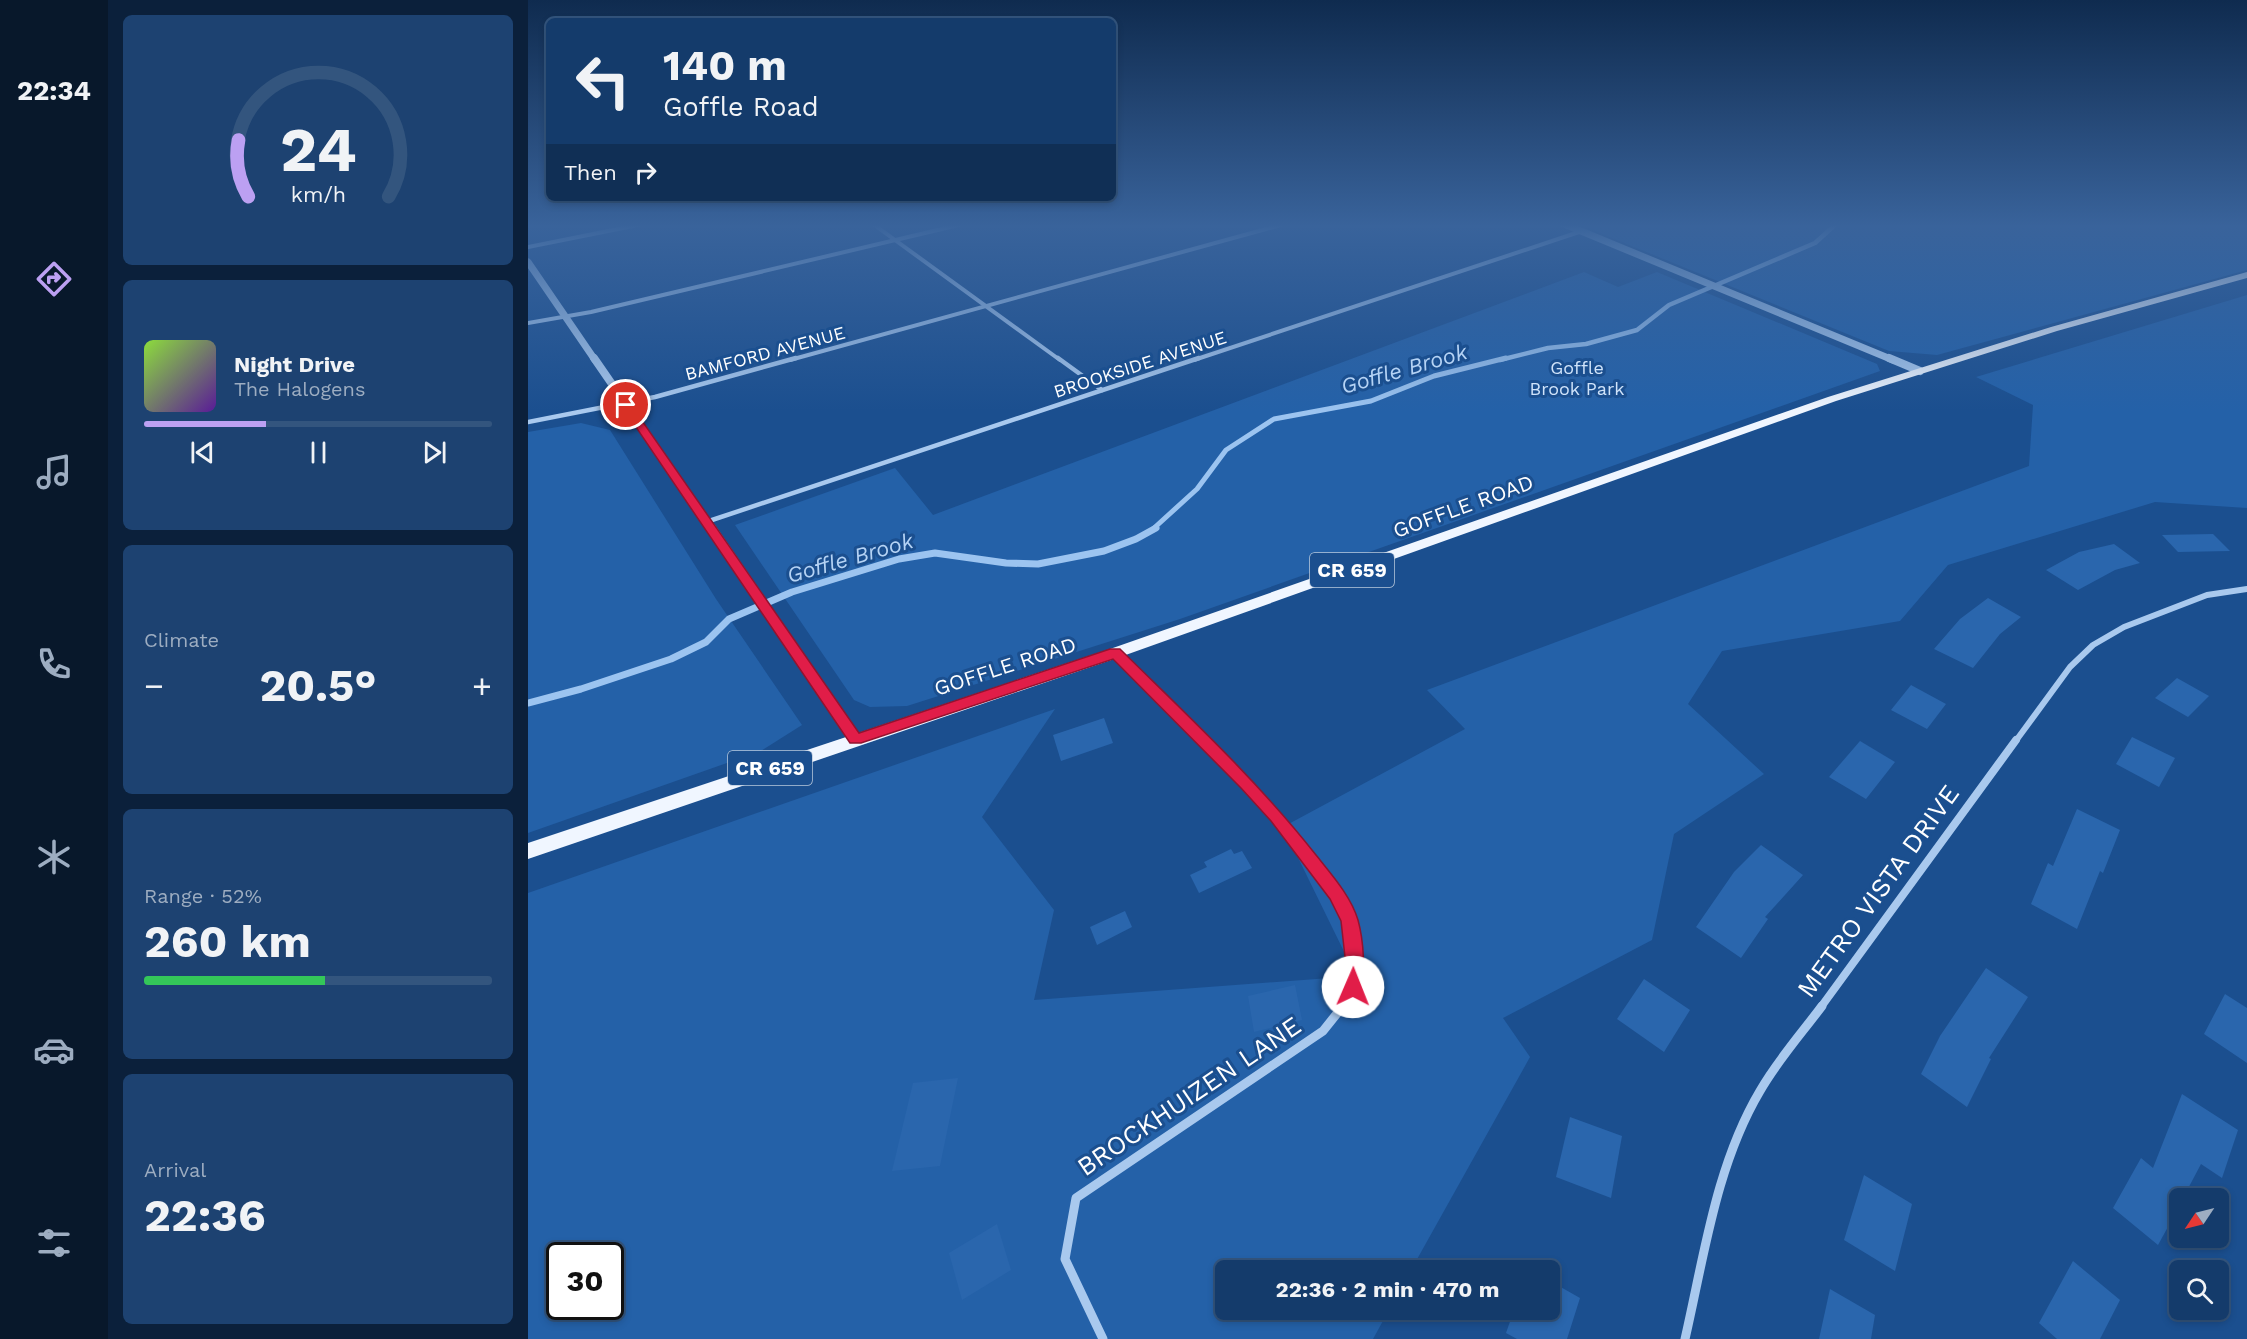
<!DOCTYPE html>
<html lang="en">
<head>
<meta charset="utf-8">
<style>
  body { margin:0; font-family:"Work Sans",sans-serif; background:#1d4271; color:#f1f3f6; height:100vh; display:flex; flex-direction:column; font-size:22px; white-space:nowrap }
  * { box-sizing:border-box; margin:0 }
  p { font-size:20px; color:#9dadc1 }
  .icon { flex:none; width:33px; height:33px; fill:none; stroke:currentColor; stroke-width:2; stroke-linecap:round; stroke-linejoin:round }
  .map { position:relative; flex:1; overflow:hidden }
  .sheet { display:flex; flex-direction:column; gap:15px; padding:15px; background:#0b203b; width:420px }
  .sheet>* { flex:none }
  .top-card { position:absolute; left:18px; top:18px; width:570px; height:183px; border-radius:9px; box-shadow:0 3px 9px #0003,0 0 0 2px #33557e; background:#143b6b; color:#f1f3f6; overflow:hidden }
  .needle { width:39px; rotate:235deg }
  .fabs { position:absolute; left:1641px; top:1188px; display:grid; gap:12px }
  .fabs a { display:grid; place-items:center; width:60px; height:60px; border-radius:9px; background:#143b6b; box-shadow:0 3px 9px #0003,0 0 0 2px #33557e; font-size:30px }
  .speed { position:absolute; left:18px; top:1242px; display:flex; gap:12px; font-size:30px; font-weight:700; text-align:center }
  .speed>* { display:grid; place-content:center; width:78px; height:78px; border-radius:50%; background:#143b6b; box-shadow:0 3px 9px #0003,0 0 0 2px #33557e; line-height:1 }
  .speed .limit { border:3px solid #111; border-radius:9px; background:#fff; color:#111 }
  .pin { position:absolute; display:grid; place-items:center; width:51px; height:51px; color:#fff; margin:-26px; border:3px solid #fff; border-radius:50%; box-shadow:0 2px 6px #0007 }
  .me { position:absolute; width:66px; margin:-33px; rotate:1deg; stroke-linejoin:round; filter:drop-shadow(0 0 4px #0008) }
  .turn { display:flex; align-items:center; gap:21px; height:126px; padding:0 18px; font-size:27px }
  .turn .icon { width:78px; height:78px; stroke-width:2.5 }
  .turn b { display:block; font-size:42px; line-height:51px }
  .then { display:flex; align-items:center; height:57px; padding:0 18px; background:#0003; gap:12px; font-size:22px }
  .big { font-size:45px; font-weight:700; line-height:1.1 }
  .sheet .card { flex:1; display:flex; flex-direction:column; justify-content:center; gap:9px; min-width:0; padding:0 21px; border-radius:9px; background:#1d4271 }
  .sheet .dial { align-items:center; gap:0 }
  .dial svg { height:156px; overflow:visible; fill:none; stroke:#33557e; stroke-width:7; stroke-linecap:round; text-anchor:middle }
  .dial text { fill:#f1f3f6; stroke:none }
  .song { display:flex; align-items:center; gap:18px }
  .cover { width:72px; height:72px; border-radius:9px; background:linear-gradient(135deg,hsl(90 70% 55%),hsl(270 70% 35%)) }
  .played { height:6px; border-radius:3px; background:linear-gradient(90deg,#bca0f2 35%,#33557e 35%) }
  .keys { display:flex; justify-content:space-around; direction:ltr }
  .heat { display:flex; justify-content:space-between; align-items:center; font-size:33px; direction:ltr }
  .charge { height:9px; border-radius:4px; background:linear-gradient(90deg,#34c759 52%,#33557e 0) }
  .trip { position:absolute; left:687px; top:1260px; width:345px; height:60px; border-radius:9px; background:#143b6b; box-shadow:0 3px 9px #0003,0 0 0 2px #33557e; font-weight:700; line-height:60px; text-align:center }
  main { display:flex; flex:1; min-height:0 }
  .menu { display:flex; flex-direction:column; width:108px; justify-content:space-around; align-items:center; background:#08182b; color:#9dadc1 }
  .menu .icon { width:42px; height:42px }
  .menu .current { color:#bca0f2 }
  .menu b { font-size:27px; color:#f1f3f6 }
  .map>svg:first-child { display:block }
  .green { fill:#2461a8; fill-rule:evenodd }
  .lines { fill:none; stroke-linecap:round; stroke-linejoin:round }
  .stream-far2 { stroke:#9cc4f0; stroke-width:4.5 }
  .stream-far1 { stroke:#9cc4f0; stroke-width:5 }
  .stream { stroke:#9cc4f0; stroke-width:7 }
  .building { fill:#2a66ad }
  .minor-far4 { stroke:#a9c9ee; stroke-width:4 }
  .minor-far3 { stroke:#a9c9ee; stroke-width:4.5 }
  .minor-far2 { stroke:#a9c9ee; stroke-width:6 }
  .minor-far1 { stroke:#a9c9ee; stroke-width:8 }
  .minor { stroke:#a9c9ee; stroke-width:9 }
  .tertiary-far2 { stroke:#a9c9ee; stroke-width:7 }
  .tertiary-far1 { stroke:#a9c9ee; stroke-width:8 }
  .tertiary { stroke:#a9c9ee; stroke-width:10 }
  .primary { fill:#f0f6ff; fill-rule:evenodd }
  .route { fill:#e11d48; stroke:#92132f; stroke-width:1.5 }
  .labels { text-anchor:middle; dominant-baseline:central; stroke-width:6; stroke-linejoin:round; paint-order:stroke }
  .far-street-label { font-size:18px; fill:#fff; stroke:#1b4f8f }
  .far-park-label { font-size:18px; fill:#cfe3fa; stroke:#1b4f8f }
  .shield { fill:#1b4f8f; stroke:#bbcadd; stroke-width:1.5 }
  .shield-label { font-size:20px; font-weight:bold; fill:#fff }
  .street-label { font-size:21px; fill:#fff; stroke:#1b4f8f }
  .water-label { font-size:22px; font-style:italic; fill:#b5d3f5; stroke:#1b4f8f }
  .near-street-label { font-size:26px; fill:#fff; stroke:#1b4f8f }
</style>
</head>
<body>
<main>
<nav class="menu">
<b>22:34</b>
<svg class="icon current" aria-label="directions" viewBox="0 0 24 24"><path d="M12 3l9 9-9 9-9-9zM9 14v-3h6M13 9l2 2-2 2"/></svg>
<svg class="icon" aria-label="music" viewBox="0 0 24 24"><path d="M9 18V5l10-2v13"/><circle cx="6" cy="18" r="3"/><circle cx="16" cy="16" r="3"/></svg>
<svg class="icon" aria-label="phone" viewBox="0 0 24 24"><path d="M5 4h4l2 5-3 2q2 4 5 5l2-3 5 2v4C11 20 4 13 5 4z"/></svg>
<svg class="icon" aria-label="climate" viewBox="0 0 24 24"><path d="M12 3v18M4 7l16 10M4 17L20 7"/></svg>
<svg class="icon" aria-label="car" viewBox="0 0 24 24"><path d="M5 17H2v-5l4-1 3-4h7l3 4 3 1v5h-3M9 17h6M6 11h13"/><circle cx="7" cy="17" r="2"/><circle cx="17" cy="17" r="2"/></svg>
<svg class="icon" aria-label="filters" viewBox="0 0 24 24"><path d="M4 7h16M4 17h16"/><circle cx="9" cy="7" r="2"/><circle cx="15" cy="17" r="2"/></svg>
</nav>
<section class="sheet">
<div class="card dial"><svg viewBox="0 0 100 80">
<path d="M14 69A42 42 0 1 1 86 69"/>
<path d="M14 69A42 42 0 0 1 9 40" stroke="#bca0f2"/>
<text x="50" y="56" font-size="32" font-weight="700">24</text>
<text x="50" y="72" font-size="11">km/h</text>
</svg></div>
<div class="card">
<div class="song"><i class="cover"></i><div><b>Night Drive</b><p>The Halogens</p></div></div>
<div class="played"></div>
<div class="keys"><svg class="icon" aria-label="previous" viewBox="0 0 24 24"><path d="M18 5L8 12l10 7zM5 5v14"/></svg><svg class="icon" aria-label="pause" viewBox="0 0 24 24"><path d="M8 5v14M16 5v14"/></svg><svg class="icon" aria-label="next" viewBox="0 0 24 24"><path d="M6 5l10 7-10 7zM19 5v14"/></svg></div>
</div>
<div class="card"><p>Climate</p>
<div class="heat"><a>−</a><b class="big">20.5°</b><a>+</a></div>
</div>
<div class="card"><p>Range · 52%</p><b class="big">260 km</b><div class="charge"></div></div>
<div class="card"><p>Arrival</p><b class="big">22:36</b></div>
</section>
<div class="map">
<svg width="1719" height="1339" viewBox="0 0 1719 1339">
  <rect width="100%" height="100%" fill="#1b4f8f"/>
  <g class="green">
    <polygon points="1050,224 1719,224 1719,270 1409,355 1361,351"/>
    <polygon points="1056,272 1090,287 1129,272 1349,364 1352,371 652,619 379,706 342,707 326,700 207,525 367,468 405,515"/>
    <path d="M1719 295V508L1627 502 1420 565 1372 621 1194 651 1160 704 1236 774 1146 834 1124 940 975 1018 1002 1057 883 1270H698V1310H861L845 1339H0V893L527 709 454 817 526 910 506 1000 828 976 755 827 937 729 899 690 1501 466 1505 405 1448 377ZM32 1256H82V1306H32Z"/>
    <polygon points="53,423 82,430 188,599 274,725 233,751 0,833 0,432"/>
  </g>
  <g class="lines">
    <polyline class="stream-far2" points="972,360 1020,348 1058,344 1109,330 1141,305 1287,243 1308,224"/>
    <polyline class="stream-far1" points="625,529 669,489 698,450 746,419 843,401 906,376 978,358"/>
    <polyline class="stream" points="0,703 53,689 143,659 178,642 201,619 264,592 371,559 407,553 478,563 510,564 576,551 608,539 628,528"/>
  </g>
  <g class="building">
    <polygon points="1685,534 1702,551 1650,552 1634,535"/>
    <polygon points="1586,544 1612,563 1587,570 1550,590 1518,570 1551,552"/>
    <polygon points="1460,598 1493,617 1472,634 1445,668 1406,649 1432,619"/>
    <polygon points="1649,678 1681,696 1660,717 1627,698"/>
    <polygon points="1383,685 1418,704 1399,729 1363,710"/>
    <polygon points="576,718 585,743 533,761 525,735"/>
    <polygon points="1604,737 1647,758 1631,787 1588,764"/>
    <polygon points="1332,741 1367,762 1338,799 1301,777"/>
    <polygon points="1549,809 1592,830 1575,873 1572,871 1549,929 1503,904 1520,863 1525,866"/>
    <polygon points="1233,845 1275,875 1237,917 1240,919 1213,958 1168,927 1206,872"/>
    <polygon points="703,849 706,854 714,851 724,868 671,893 662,875 679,867 676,862"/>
    <polygon points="597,911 604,927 569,945 562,927"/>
    <polygon points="1458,968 1500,997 1461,1058 1463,1059 1439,1107 1393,1074 1412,1036"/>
    <polygon points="1116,979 1162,1010 1136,1052 1089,1019"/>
    <polygon points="767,985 774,1020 726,1032 720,996"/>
    <polygon points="1697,994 1719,1008 1719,1063 1676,1034"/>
    <polygon points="430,1078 412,1166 364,1171 385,1083"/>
    <polygon points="1654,1094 1710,1130 1694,1178 1673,1164 1655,1198 1652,1198 1652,1205 1630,1245 1585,1208 1613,1158 1625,1168"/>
    <polygon points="1042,1117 1094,1136 1083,1198 1028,1177"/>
    <polygon points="1336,1175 1384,1204 1367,1271 1316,1240"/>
    <polygon points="469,1224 483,1270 434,1300 421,1253"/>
    <polygon points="1545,1261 1592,1300 1572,1339 1529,1339 1511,1323"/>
    <polygon points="1022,1281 1052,1298 1039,1339 989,1339 978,1333 986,1310 1022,1310"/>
    <polygon points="1302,1289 1347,1315 1343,1339 1291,1339"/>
  </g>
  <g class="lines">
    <g class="minor-far4">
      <polyline points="345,224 532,360"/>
      <polyline points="0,247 115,224"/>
      <polyline points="0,323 63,312 435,224"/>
      <polyline points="262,360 756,224"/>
      <polyline points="666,360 1054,231"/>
    </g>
    <g class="minor-far3">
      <polyline points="530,358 574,390"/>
      <polyline points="0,422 127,397 268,358"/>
      <polyline points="178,522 671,358"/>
    </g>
    <g class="minor-far2">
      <polyline points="587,653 677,742"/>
      <polyline points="1487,742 1542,667 1565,645 1596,627 1679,595 1719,589"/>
    </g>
    <g class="minor-far1">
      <path d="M676 740C715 779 752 820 786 864 798 881 813 898 821 918 830 941 827 986 814 1007"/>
      <polyline points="1293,1007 1488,740"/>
    </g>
    <g class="minor">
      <polyline points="575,1339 537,1259 548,1198 795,1031 815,1006"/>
      <path d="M1157 1339C1176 1257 1188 1165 1232 1091 1249 1061 1273 1034 1294 1006"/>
    </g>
    <g class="tertiary-far2">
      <polyline points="1036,224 1365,360"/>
      <polyline points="0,262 67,360"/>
    </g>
    <g class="tertiary-far1">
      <polyline points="66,358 184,529"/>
      <polyline points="1361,358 1392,371"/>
    </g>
    <polyline class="tertiary" points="183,528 328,739"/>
    <polygon class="primary" points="1719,272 1719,278 1529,331 1308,401 592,657 0,859 0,843 582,649 1300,397 1523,327"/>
  </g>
  <linearGradient id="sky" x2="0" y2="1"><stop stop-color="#0f2b4f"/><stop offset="0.55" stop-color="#39639b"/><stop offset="1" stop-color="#39639b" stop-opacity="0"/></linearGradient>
  <rect width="1719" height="411" fill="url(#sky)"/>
  <path class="route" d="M94 402H101L331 733 582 649H592C660 716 729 780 788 855 803 874 823 896 830 920 835 938 839 976 831 993L825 995 818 993 816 987 818 966 813 921 802 899 743 821 713 788 585 659 333 743H322L93 405Z"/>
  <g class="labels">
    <g class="far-street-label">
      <text transform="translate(237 353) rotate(-15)">BAMFORD AVENUE</text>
      <text transform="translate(612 364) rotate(-18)">BROOKSIDE AVENUE</text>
    </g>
    <g class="far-park-label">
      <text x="1049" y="367">Goffle<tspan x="1049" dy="21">Brook Park</tspan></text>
    </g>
    <g class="shield">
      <rect x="782" y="553" width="84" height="34" rx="4.5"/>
      <rect x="200" y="751" width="84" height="34" rx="4.5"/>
    </g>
    <g class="shield-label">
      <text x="824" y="570">CR 659</text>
      <text x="242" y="768">CR 659</text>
    </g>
    <g class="street-label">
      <text transform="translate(935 506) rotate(-20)">GOFFLE ROAD</text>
      <text transform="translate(477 666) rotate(-18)">GOFFLE ROAD</text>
    </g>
    <g class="water-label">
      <text transform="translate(876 369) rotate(-16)">Goffle Brook</text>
      <text transform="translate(322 558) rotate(-16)">Goffle Brook</text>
    </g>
    <g class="near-street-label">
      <text transform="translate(1350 891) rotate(-54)">METRO VISTA DRIVE</text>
      <text transform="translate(661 1096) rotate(-34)">BROCKHUIZEN LANE</text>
    </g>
  </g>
</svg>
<div class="fabs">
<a><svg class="needle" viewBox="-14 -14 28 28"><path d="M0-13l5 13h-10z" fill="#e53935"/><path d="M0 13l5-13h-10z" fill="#9dadc1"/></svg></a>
<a><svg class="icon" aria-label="search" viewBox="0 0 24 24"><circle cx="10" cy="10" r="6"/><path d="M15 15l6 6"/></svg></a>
</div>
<div class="speed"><div class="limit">30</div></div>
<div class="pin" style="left:98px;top:405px;background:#d93025"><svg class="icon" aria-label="arrive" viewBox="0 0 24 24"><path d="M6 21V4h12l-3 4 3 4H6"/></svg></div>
<svg class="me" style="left:825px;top:987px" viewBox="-20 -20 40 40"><circle r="19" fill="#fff"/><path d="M0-13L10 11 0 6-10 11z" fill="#e11d48"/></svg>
<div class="trip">22:36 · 2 min · 470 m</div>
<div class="top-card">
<div class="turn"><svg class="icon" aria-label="left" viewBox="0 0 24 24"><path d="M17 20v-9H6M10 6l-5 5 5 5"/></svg><div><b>140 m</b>Goffle Road</div></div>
<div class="then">Then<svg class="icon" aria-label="right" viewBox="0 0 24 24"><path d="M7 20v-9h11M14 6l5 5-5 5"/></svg></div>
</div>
</div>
</main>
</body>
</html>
